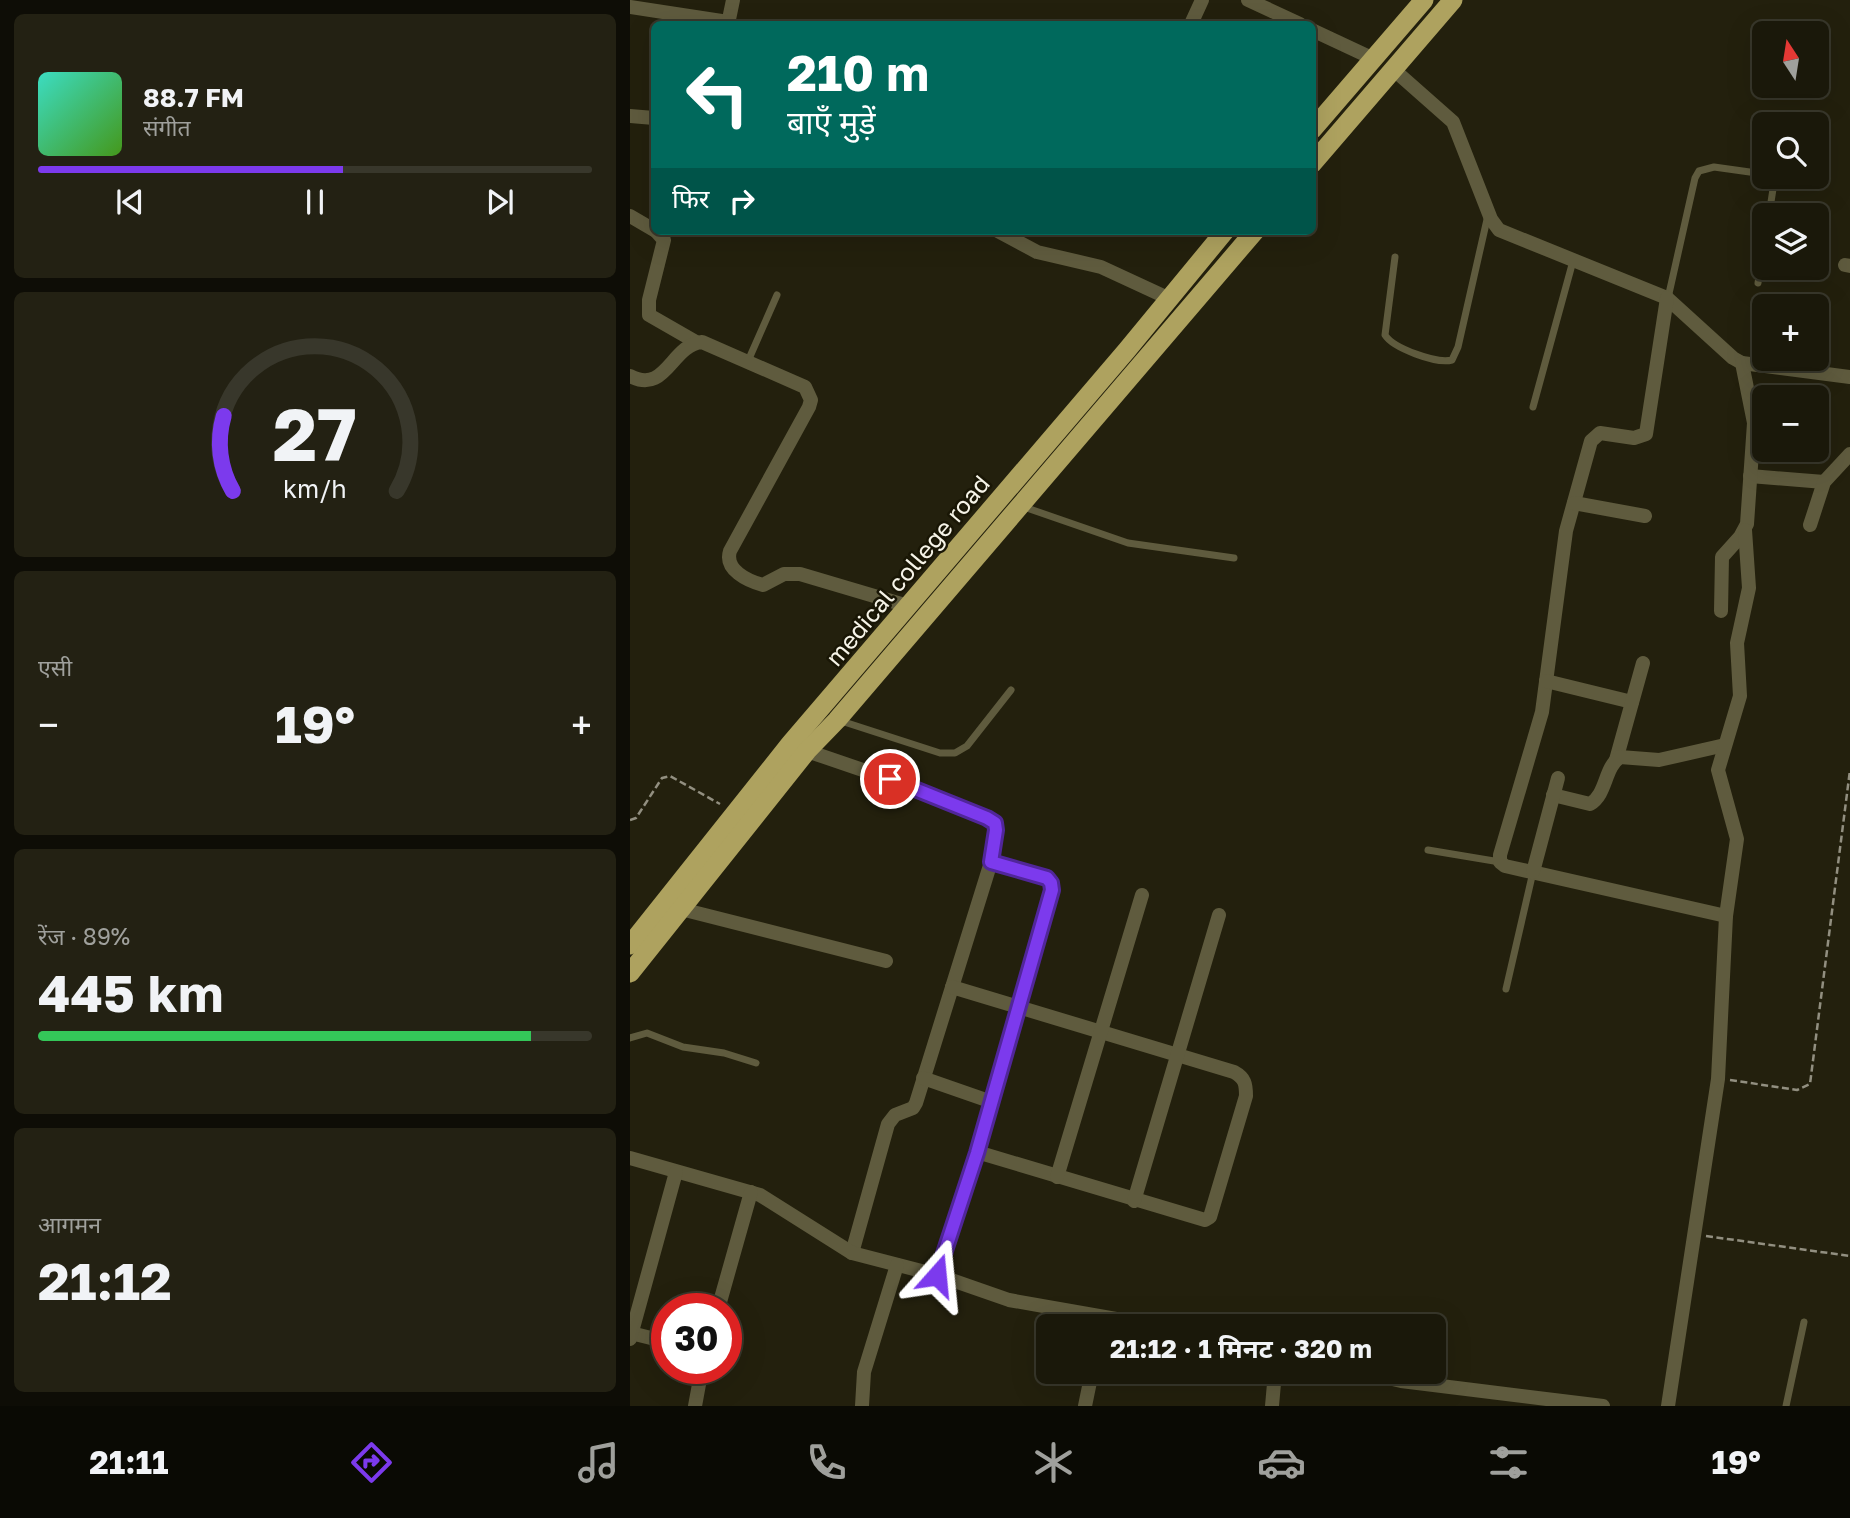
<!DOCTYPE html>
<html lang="hi">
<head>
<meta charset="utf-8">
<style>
  body { margin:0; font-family:"Golos Text","Noto Sans Devanagari",sans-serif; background:#232113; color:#f1f3f6; height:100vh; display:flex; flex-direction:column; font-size:26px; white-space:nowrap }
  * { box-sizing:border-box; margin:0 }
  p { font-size:23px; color:#9fa09c }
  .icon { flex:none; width:38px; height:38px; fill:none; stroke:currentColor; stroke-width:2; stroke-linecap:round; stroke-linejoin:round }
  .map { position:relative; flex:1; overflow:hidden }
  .details { display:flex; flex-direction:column; gap:14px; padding:14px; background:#0e0d06; width:630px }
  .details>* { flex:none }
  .hud { position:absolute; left:21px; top:21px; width:665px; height:214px; border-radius:10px; box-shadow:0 7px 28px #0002,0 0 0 2px #38372b; background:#00695c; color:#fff; overflow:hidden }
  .needle { width:46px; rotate:348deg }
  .fabs { position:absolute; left:1122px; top:21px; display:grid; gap:14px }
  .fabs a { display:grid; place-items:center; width:77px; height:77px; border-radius:10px; background:#1a180a; box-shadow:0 7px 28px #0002,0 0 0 2px #38372b; font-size:35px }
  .speed { position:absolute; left:21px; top:1293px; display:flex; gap:14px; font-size:35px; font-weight:700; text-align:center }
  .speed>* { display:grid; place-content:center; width:91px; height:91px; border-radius:50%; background:#1a180a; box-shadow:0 7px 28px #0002,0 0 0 2px #38372b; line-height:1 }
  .speed .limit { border:10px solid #d22; background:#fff; color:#111 }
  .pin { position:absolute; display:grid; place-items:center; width:60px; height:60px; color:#fff; margin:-30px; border:4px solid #fff; border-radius:50%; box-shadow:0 2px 7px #0007 }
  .me { position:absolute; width:77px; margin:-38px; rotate:18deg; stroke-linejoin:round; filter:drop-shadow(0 0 5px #0008) }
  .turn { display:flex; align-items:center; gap:24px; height:147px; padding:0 21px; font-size:32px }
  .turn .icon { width:91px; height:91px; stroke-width:2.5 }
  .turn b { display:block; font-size:49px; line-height:60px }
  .then { display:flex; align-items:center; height:66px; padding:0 21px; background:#0003; gap:14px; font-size:26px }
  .big { font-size:52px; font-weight:700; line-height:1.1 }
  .details .card { flex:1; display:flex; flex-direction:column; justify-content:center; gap:10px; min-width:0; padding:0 24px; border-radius:10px; background:#232113 }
  .details .dial { align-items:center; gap:0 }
  .dial svg { height:182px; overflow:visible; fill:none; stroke:#38372b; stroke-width:7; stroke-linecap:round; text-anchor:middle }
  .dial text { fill:#f1f3f6; stroke:none }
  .song { display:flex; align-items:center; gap:21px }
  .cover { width:84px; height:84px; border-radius:10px; background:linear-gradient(135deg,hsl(170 70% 55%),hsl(100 70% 35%)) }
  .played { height:7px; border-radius:4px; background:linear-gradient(90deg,#7c3aed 55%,#38372b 55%) }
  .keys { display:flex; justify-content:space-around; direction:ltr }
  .heat { display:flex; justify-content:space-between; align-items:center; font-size:38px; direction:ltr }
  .charge { height:10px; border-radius:5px; background:linear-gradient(90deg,#34c759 89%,#38372b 0) }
  .trip { position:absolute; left:406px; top:1314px; width:410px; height:70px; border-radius:10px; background:#1a180a; box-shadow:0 7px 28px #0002,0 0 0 2px #38372b; font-weight:700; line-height:70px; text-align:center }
  .tab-bar { display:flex; height:112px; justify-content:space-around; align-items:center; background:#0a0a04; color:#9fa09c }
  .tab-bar .icon { width:49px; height:49px }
  .tab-bar .current { color:#7c3aed }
  .tab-bar b { font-size:32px; color:#f1f3f6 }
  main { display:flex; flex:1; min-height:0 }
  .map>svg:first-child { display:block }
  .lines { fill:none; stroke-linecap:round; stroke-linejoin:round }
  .path { stroke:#928f80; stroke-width:2.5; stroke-dasharray:7 3.5; stroke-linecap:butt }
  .service { stroke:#5f5b3e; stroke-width:7 }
  .minor { stroke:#5f5b3e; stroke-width:14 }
  .trunk { stroke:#aea25f; stroke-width:19 }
  .route-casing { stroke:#51269a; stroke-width:18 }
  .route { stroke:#7c3aed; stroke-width:12 }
  .labels { text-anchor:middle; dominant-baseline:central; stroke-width:5; stroke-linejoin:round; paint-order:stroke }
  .street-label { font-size:24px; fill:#f6f4e8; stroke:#191605 }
</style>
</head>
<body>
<main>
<section class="details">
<div class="card">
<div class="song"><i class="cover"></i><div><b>88.7 FM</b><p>संगीत</p></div></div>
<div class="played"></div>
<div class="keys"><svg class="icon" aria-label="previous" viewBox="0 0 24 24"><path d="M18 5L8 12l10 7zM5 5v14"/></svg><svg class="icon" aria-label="pause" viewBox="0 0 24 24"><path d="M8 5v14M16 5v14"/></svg><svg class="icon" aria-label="next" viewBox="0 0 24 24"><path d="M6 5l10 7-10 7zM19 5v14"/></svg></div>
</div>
<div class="card dial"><svg viewBox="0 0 100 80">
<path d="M14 69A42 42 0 1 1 86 69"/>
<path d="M14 69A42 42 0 0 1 10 36" stroke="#7c3aed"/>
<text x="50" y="56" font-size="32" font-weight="700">27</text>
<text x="50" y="72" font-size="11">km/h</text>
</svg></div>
<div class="card"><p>एसी</p>
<div class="heat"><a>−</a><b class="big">19°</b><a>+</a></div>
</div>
<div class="card"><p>रेंज · 89%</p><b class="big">445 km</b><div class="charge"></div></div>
<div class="card"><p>आगमन</p><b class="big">21:12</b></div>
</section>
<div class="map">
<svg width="1220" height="1406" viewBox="0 0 1220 1406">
  <rect width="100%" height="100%" fill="#23200d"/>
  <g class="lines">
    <g class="path">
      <polyline points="0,820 6,818 32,778 40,776 90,804"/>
      <polyline points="1100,1080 1167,1090 1180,1084 1220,770"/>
      <polyline points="1076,1236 1220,1256"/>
    </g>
    <g class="service">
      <polyline points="160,24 161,23"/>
      <polyline points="1139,215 1143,189 1140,177"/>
      <path d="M765 257 755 335C763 348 806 364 822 360L828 347 858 215"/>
      <polyline points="1128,283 1134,246"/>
      <polyline points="1038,298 1065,178 1069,171 1084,167 1134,174"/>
      <polyline points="118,361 147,295"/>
      <polyline points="903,407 943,261"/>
      <polyline points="391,506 498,543 604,558"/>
      <polyline points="208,720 310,753 325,753 337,746 381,690"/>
      <polyline points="798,850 870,862"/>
      <polyline points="876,989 903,872"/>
      <polyline points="0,1038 17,1033 53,1047 94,1053 126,1063"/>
      <polyline points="1156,1406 1174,1322"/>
    </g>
    <g class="minor">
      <polyline points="618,0 670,24"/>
      <polyline points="0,7 98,22"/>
      <polyline points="98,24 103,0"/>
      <polyline points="561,24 572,0"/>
      <polyline points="682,30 744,59"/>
      <polyline points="763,69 823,122 861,219 869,230 1037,298 1103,358 1112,363 1220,377"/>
      <polyline points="0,116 24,118"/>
      <polyline points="0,216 24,230"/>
      <polyline points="26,231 34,240 19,300 19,315 66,342"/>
      <polyline points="368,231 407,252 471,267 538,298"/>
      <polyline points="1215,265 1220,266"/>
      <polyline points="1037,298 1016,434 1004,438 970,433 961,441 936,531 912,712 870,855 870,862 875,866 1096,916"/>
      <path d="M0 376C36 395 41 345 72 342L175 387 181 400 179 407 100 551C94 570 118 581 133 585L154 574H170L278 606"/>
      <polyline points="1120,476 1194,482"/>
      <polyline points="944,503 1015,516"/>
      <polyline points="1180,525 1194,482 1220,454"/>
      <polyline points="1091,611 1092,557 1110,537 1117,524 1124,423 1112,363"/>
      <polyline points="916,681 1002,702"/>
      <polyline points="177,751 274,784 357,818 364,823 366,830 361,862 286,1103 283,1108 265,1115 258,1124 222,1253"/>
      <polyline points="986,760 1013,663"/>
      <path d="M923 795 960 804C977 794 974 768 990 757L1029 760 1095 745"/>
      <polyline points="903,872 928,778"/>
      <polyline points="51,909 256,961"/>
      <path d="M322 987 604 1072C615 1078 616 1084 616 1096L580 1217 575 1220 347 1152"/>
      <polyline points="293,1078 362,1102"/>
      <polyline points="0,1158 130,1195 222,1253 307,1275 379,1300 526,1326"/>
      <polyline points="427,1177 512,895"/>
      <polyline points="504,1201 589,915"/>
      <polyline points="307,1275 347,1152 422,890 421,883 417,878 361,862"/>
      <polyline points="88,1309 121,1192"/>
      <polyline points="1,1333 37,1342"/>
      <polyline points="0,1339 46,1172"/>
      <polyline points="733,1372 771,1381 973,1406"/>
      <polyline points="65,1406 72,1368"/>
      <polyline points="232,1406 234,1372 267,1265"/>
      <polyline points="455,1406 462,1372"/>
      <polyline points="642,1406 645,1372"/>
      <polyline points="1038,1406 1088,1079 1096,916 1107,839 1088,770 1110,696 1107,643 1119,588 1115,530"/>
    </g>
    <g class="trunk">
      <polyline points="682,130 794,0"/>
      <polyline points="682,164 823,0"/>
      <polyline points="0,945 160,744 497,350 595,231"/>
      <polyline points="0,973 177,751 207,720 625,231"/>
    </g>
  </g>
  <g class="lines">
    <defs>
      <polyline id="route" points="260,779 357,818 365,823 366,830 361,862 417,878 421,883 422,890 347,1153 307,1275"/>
    </defs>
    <use href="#route" class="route-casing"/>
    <use href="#route" class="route"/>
  </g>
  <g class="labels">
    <g class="street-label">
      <text transform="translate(277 570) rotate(-50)">medical college road</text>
    </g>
  </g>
</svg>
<div class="fabs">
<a><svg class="needle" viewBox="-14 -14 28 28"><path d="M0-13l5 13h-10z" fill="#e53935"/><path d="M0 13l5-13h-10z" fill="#9fa09c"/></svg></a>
<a><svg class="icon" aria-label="search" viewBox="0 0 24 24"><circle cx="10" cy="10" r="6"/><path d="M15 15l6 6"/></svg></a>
<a><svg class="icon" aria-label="layers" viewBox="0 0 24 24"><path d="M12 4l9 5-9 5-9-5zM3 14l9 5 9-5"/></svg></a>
<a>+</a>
<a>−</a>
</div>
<div class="speed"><div class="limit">30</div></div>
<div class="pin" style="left:260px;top:779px;background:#d93025"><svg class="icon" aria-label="arrive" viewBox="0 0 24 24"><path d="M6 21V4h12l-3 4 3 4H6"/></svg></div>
<svg class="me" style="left:307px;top:1275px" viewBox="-20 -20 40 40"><path d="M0-17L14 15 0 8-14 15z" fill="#7c3aed" stroke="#fff" stroke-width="4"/></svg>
<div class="trip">21:12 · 1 मिनट · 320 m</div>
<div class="hud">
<div class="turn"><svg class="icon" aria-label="left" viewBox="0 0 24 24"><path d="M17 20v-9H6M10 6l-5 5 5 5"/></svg><div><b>210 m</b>बाएँ मुड़ें</div></div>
<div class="then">फिर<svg class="icon" aria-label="right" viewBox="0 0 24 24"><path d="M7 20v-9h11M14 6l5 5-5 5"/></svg></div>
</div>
</div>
</main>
<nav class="tab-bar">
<b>21:11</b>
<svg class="icon current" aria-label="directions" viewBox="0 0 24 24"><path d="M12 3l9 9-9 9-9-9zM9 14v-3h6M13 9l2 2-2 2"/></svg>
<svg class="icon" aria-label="music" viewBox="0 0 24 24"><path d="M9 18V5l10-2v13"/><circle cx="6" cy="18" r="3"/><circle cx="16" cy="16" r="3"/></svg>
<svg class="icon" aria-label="phone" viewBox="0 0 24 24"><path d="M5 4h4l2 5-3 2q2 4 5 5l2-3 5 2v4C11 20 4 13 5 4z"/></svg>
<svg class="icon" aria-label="climate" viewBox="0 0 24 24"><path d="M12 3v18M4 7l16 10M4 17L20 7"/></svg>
<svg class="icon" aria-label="car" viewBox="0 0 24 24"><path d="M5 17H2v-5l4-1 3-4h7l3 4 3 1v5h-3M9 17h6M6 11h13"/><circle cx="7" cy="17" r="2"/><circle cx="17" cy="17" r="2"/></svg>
<svg class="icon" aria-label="filters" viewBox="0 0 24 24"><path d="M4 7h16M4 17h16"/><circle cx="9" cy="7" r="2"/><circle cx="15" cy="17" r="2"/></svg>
<b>19°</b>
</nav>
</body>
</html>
